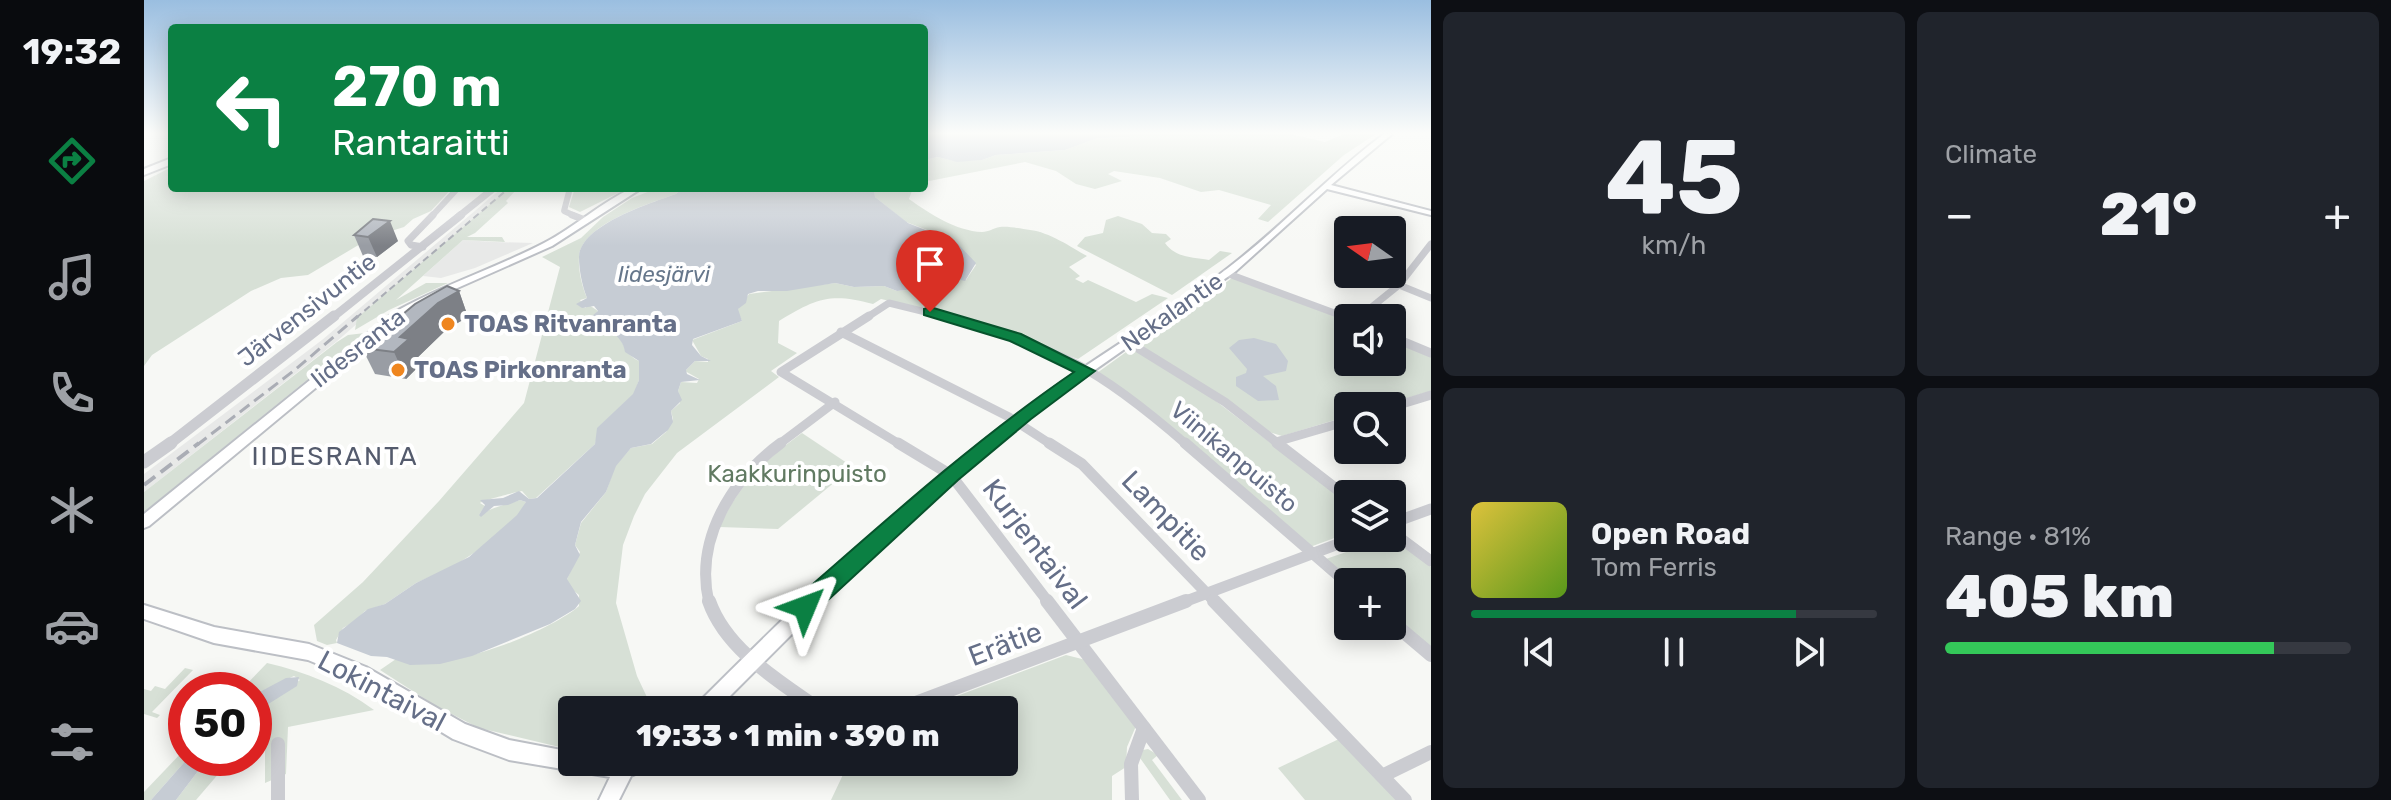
<!DOCTYPE html>
<html lang="en">
<head>
<meta charset="utf-8">
<style>
  body { margin:0; font-family:Rubik,sans-serif; background:#20242c; color:#f1f3f6; height:100vh; display:flex; flex-direction:column; font-size:30px; white-space:nowrap }
  * { box-sizing:border-box; margin:0 }
  p { font-size:26px; color:#9ea1a6 }
  .icon { flex:none; width:44px; height:44px; fill:none; stroke:currentColor; stroke-width:2; stroke-linecap:round; stroke-linejoin:round }
  .map { position:relative; flex:1; overflow:hidden }
  .side { display:flex; flex-direction:column; gap:12px; padding:12px; background:#0d0f14; width:960px }
  .side>* { flex:none }
  .banner { position:absolute; left:24px; top:24px; width:760px; height:168px; border-radius:8px; box-shadow:0 4px 20px #0003; background:#0b8043; color:#fff; overflow:hidden }
  .needle { width:52px; rotate:284deg }
  .controls { position:absolute; left:1190px; top:216px; display:grid; gap:16px }
  .controls a { display:grid; place-items:center; width:72px; height:72px; border-radius:8px; background:#171b24; box-shadow:0 4px 20px #0003; font-size:40px }
  .speed { position:absolute; left:24px; top:672px; display:flex; gap:16px; font-size:40px; font-weight:700; text-align:center }
  .speed>* { display:grid; place-content:center; width:104px; height:104px; border-radius:50%; background:#171b24; box-shadow:0 4px 20px #0003; line-height:1 }
  .speed .limit { border:12px solid #d22; background:#fff; color:#111 }
  .pin { position:absolute; display:grid; place-items:center; width:68px; height:68px; color:#fff; margin:-82px -34px; border-radius:50% 50% 50% 0; rotate:-45deg; box-shadow:0 0 8px #0007 }
  .pin .icon { rotate:45deg }
  .me { position:absolute; width:88px; margin:-44px; rotate:46deg; stroke-linejoin:round; filter:drop-shadow(0 0 6px #0008) }
  .turn { display:flex; align-items:center; gap:28px; height:168px; padding:0 32px; font-size:36px }
  .turn .icon { width:104px; height:104px; stroke-width:2.5 }
  .turn b { display:block; font-size:56px; line-height:68px }
  .big { font-size:60px; font-weight:800; line-height:1.1 }
  .side .tile { flex:1; display:flex; flex-direction:column; justify-content:center; gap:12px; min-width:0; padding:0 28px; border-radius:12px; background:#20242c }
  .side .dial { align-items:center; gap:0 }
  .dial b { font-size:104px; line-height:1 }
  .song { display:flex; align-items:center; gap:24px }
  .cover { width:96px; height:96px; border-radius:12px; background:linear-gradient(135deg,hsl(50 70% 55%),hsl(90 70% 35%)) }
  .played { height:8px; border-radius:4px; background:linear-gradient(90deg,#0b8043 80%,#363941 80%) }
  .keys { display:flex; justify-content:space-around; direction:ltr }
  .heat { display:flex; justify-content:space-between; align-items:center; font-size:44px; direction:ltr }
  .charge { height:12px; border-radius:6px; background:linear-gradient(90deg,#34c759 81%,#363941 0) }
  .side .tiles { flex:1; display:grid; gap:12px; grid-template-columns:repeat(2,1fr) }
  .trip { position:absolute; left:414px; top:696px; width:460px; height:80px; border-radius:8px; background:#171b24; box-shadow:0 4px 20px #0003; font-weight:800; line-height:80px; text-align:center }
  main { display:flex; flex:1; min-height:0 }
  .tab-bar { display:flex; flex-direction:column; width:144px; justify-content:space-around; align-items:center; background:#090b0e; color:#9ea1a6 }
  .tab-bar .icon { width:56px; height:56px }
  .tab-bar .active { color:#0b8043 }
  .tab-bar b { font-size:36px; color:#f1f3f6 }
  .map>svg:first-child { display:block }
  .built { fill:#e8e9e8 }
  .green { fill:#d7e0d6 }
  .water { fill:#c6ccd4 }
  .lines { fill:none; stroke-linecap:round; stroke-linejoin:round }
  .secondary-casing { stroke:#bcbfc5; stroke-width:4 }
  .primary-casing { stroke:#bbbdc2; stroke-width:4 }
  .minor-far4 { stroke:#cbccd1; stroke-width:6 }
  .minor-far3 { stroke:#cbccd1; stroke-width:7 }
  .minor-far2 { stroke:#cbccd1; stroke-width:9 }
  .minor-far1 { stroke:#cbccd1; stroke-width:11 }
  .minor { stroke:#cbccd1; stroke-width:14 }
  .tertiary-far3 { stroke:#cbccd1; stroke-width:7 }
  .tertiary-far2 { stroke:#cbccd1; stroke-width:8 }
  .tertiary-far1 { stroke:#cbccd1; stroke-width:11 }
  .tertiary { stroke:#cbccd1; stroke-width:13 }
  .secondary { fill:#fff; fill-rule:evenodd }
  .primary { fill:#fff; fill-rule:evenodd }
  .rail-far2 { stroke:#aaadb5; stroke-width:2; stroke-dasharray:7 4; stroke-linecap:butt }
  .rail-far1 { stroke:#aaadb5; stroke-width:3; stroke-dasharray:12 6; stroke-linecap:butt }
  .rail { stroke:#aaadb5; stroke-width:4; stroke-dasharray:14 7; stroke-linecap:butt }
  .wall { fill:#999da4 }
  .shaded-wall { fill:#7d8086 }
  .building { fill:#b2b7bf; stroke:#7d8086; stroke-width:2 }
  .route { fill:#0b8043; stroke:#07532c; stroke-width:2 }
  .poi-dot { fill:#ef861f; stroke:#fff; stroke-width:3 }
  .labels { text-anchor:middle; dominant-baseline:central; stroke-width:8; stroke-linejoin:round; paint-order:stroke }
  .far-water-label { font-size:22px; font-style:italic; fill:#66778b; stroke:#fff }
  .street-label { font-size:24px; fill:#656f88; stroke:#fff }
  .poi-label { font-size:24px; font-weight:bold; fill:#656f88; stroke:#fff; text-anchor:start }
  .park-label { font-size:24px; fill:#617a62; stroke:#fff }
  .neighbourhood-label { font-size:26px; letter-spacing:2px; fill:#545b6d; stroke:#fff }
  .near-street-label { font-size:28px; fill:#656f88; stroke:#fff }
</style>
</head>
<body>
<main>
<nav class="tab-bar">
<b>19:32</b>
<svg class="icon active" aria-label="directions" viewBox="0 0 24 24"><path d="M12 3l9 9-9 9-9-9zM9 14v-3h6M13 9l2 2-2 2"/></svg>
<svg class="icon" aria-label="music" viewBox="0 0 24 24"><path d="M9 18V5l10-2v13"/><circle cx="6" cy="18" r="3"/><circle cx="16" cy="16" r="3"/></svg>
<svg class="icon" aria-label="phone" viewBox="0 0 24 24"><path d="M5 4h4l2 5-3 2q2 4 5 5l2-3 5 2v4C11 20 4 13 5 4z"/></svg>
<svg class="icon" aria-label="climate" viewBox="0 0 24 24"><path d="M12 3v18M4 7l16 10M4 17L20 7"/></svg>
<svg class="icon" aria-label="car" viewBox="0 0 24 24"><path d="M5 17H2v-5l4-1 3-4h7l3 4 3 1v5h-3M9 17h6M6 11h13"/><circle cx="7" cy="17" r="2"/><circle cx="17" cy="17" r="2"/></svg>
<svg class="icon" aria-label="filters" viewBox="0 0 24 24"><path d="M4 7h16M4 17h16"/><circle cx="9" cy="7" r="2"/><circle cx="15" cy="17" r="2"/></svg>
</nav>
<div class="map">
<svg width="1287" height="800" viewBox="0 0 1287 800">
  <rect width="100%" height="100%" fill="#f7f8f5"/>
  <g class="built">
    <polygon points="358,188 369,188 192,342 0,492 0,474 178,340"/>
    <polygon points="319,240 351,242 389,243 331,268 297,278 279,276"/>
  </g>
  <g class="green">
    <polygon points="984,134 1146,134 1181,142 1200,134 1232,134 1200,155 1124,222 1114,219 1127,205 1075,190 1057,192 1016,178 970,171 964,174 978,181 951,189 932,184 912,171 881,162 780,182 780,160 794,157 810,161 838,160 852,155 921,150 954,138 986,137"/>
    <polygon points="28,167 28,188 308,188 287,211 269,219 260,227 228,237 164,275 137,278 107,291 8,355 0,366 0,181"/>
    <polygon points="365,188 391,188 372,190 362,201 364,203 331,233 323,237 358,237 361,242 319,240 252,300 282,283 304,283 245,310 211,330 213,318"/>
    <polygon points="431,188 484,188 436,212 425,207"/>
    <path d="M514 188H539L532 194C507 203 437 224 435 257 434 270 438 286 443 298L436 300 441 308 445 305 454 311 448 318C454 327 462 325 470 332 481 342 480 354 495 361V380L490 394 456 426 451 444 392 498 385 499 378 491C372 492 340 500 336 503L341 506 335 515C349 507 361 505 376 500L382 502 379 510 342 545 310 566 272 583 241 604 221 611 210 622 199 628 192 640 193 643 183 645 173 641 170 625 219 582 295 501 380 403 416 267 398 257 437 238 459 217 488 198Z"/>
    <path d="M730 188H769L765 199C786 214 812 231 838 232 845 232 849 228 856 227 865 226 878 229 886 230 905 232 927 247 943 256L925 267 936 276 931 279 939 283 944 280 992 302 1008 294 1024 298 934 359 810 316 737 299 729 304C686 292 671 299 635 321L634 343 653 353 627 371 635 377 533 453 501 494 490 516 479 545 472 603 493 676 509 710H428V750L335 728 292 706 236 670 252 659C290 678 404 633 435 606V595L424 586 423 579 436 552 431 545 437 523 462 492 471 466 487 448 508 444 522 432 529 419 527 411 536 403 534 391 537 382 553 383 555 379 541 371 551 361 564 362V359L557 356 548 340 598 321 593 310 605 294 691 283 710 287 740 286 753 291 793 287 812 279 822 280 832 265 807 239 762 222 731 197Z"/>
    <path d="M974 216 998 224 1008 233 1022 234 1027 239 1021 243C1032 258 1048 257 1065 260L1076 251 1088 253 1028 295 933 246 941 237 959 233 962 220Z"/>
    <polygon points="1088,278 1204,321 1204,362 1248,362 1248,339 1287,356 1287,391 1237,406 1204,406 1204,416 1138,436 1125,432 997,345"/>
    <polygon points="221,333 0,512 0,492 193,342 204,335"/>
    <polygon points="989,347 1064,395 1204,502 1204,533 1166,547 953,373"/>
    <path d="M658 433 709 467 634 529 575 527C597 483 618 462 658 433Z"/>
    <polygon points="1248,536 1287,567 1287,649 1248,615 1248,582 1209,582 1182,559"/>
    <polygon points="922,655 942,660 992,726 983,747 982,767 968,776 968,800 687,800 705,762 860,762 860,710 776,710"/>
    <path d="M123 663C161 672 198 686 230 710L144 727 142 774 121 783V738L110 740V713L156 680 150 676 110 695V690H97Z"/>
    <polygon points="41,668 49,670 8,712 16,715 13,718 0,714 0,689 7,691 11,686 21,689"/>
    <polygon points="1195,739 1253,800 1161,800 1134,768"/>
    <polygon points="42,748 44,758 7,800 0,800 0,792"/>
    <polygon points="1004,749 1014,755 1008,760 1038,800 1026,800 996,758 999,750"/>
    <polygon points="64,758 88,758 52,800 32,800"/>
  </g>
  <g class="water">
    <polygon points="780,134 984,134 986,137 954,138 921,150 852,155 838,160 813,162 794,157 780,160"/>
    <path d="M539 188H730L731 197 764 223 812 242 832 263 821 281 812 279 793 287 753 291 740 286 710 287 691 283 643 291H614L604 294 602 303 594 309 598 321 549 339 548 345 557 356 567 361H551L542 370 543 374 556 380 537 382 534 391 538 400 527 411 529 422 524 430 507 444 487 448 472 466 462 492 437 522 431 545 436 555 423 579 437 601 431 609 406 624 328 656 296 664 266 665 243 657 227 656 193 643 195 632 224 609 241 604 272 583 325 557 373 515 382 502 376 500 364 505 350 506 337 517 335 515 341 505 336 500 359 498 375 491 385 499 393 498 451 444 453 428 489 394 495 380V361L481 352C479 334 458 328 448 316L454 311 450 306 438 308 432 304 443 298C438 285 435 270 435 257 436 225 507 203 532 194Z"/>
    <polygon points="1110,338 1132,344 1144,361 1142,371 1119,376 1132,386 1135,400 1114,401 1092,386 1092,377 1102,373 1103,369 1085,348 1095,340"/>
    <polygon points="155,677 153,686 110,713 110,695 142,678"/>
    <polygon points="44,758 64,758 32,800 7,800"/>
  </g>
  <g class="lines">
    <defs>
      <g id="secondary">
        <path d="M1240 134H1248L1187 185 1287 211V215L1183 189 1092 271 905 402 838 456 718 564 572 710H550L553 704C654 603 757 503 871 416 940 363 1016 321 1084 268 1139 226 1185 175 1240 134Z"/>
        <path d="M488 188H498L408 246 293 297 257 317 5 526 0 528V514L249 313C298 285 350 269 400 243 431 227 456 203 488 188Z"/>
        <polygon points="0,605 70,627 165,644 222,667 321,724 365,740 428,752 428,762 506,762 503,769 487,776 475,800 455,800 466,777 365,760 309,739 210,679 164,660 70,643 0,619"/>
      </g>
      <polygon id="primary" points="25,159 28,159 28,164 0,175 0,169"/>
    </defs>
    <use href="#secondary" class="secondary-casing"/>
    <use href="#primary" class="primary-casing"/>
    <g class="minor-far4">
      <polyline points="426,188 420,211 433,217"/>
      <polyline points="287,217 314,188"/>
    </g>
    <g class="minor-far3">
      <polyline points="428,215 441,220"/>
      <polyline points="279,247 267,245 264,241 289,215"/>
      <polyline points="1082,273 1204,318"/>
      <polyline points="1255,285 1287,298"/>
      <polyline points="722,318 745,303 806,318"/>
      <polyline points="1214,318 1255,285 1287,244"/>
    </g>
    <g class="minor-far2">
      <polyline points="725,316 637,372 757,445"/>
      <path d="M798 316C844 327 890 343 932 364 968 382 1013 419 1043 445"/>
      <polyline points="1198,316 1204,318"/>
      <polyline points="1214,318 1217,316"/>
      <polyline points="697,332 865,417 908,445"/>
      <polyline points="1248,337 1287,353"/>
      <polyline points="984,342 1081,402 1136,445"/>
      <polyline points="1248,407 1287,395"/>
      <polyline points="1132,442 1204,421"/>
      <polyline points="634,445 691,402"/>
    </g>
    <g class="minor-far1">
      <polyline points="754,443 807,475 905,603"/>
      <polyline points="905,443 938,464 1072,603"/>
      <polyline points="1041,443 1204,584"/>
      <polyline points="1133,443 1204,498"/>
      <polyline points="1248,523 1287,509"/>
      <polyline points="1248,532 1287,561"/>
      <path d="M565 603C550 539 588 479 637 443"/>
      <polyline points="1037,603 1210,538"/>
    </g>
    <g class="minor">
      <path d="M565 601C582 650 635 681 676 710"/>
      <polyline points="903,601 1055,800"/>
      <polyline points="1070,601 1261,800"/>
      <polyline points="1248,622 1287,655"/>
      <polyline points="753,710 1042,601"/>
      <polyline points="134,744 134,800"/>
      <polyline points="1238,776 1287,752"/>
      <polyline points="988,800 987,764 1000,728"/>
    </g>
    <polyline class="tertiary-far3" points="314,217 350,188"/>
    <polyline class="tertiary-far2" points="188,318 317,215"/>
    <polyline class="tertiary-far1" points="24,445 190,316"/>
    <polyline class="tertiary" points="0,462 27,443"/>
    <use href="#secondary" class="secondary"/>
    <use href="#primary" class="primary"/>
    <polyline class="rail-far2" points="212,318 365,188"/>
    <polyline class="rail-far1" points="53,445 152,369 214,316"/>
    <polyline class="rail" points="0,485 55,443"/>
  </g>
  <g class="wall">
    <polygon points="210,235 254,241 233,257 219,256"/>
    <polygon points="315,291 324,317 303,329 273,358 276,365 262,379 231,374 218,348"/>
  </g>
  <g class="shaded-wall">
    <polygon points="246,221 254,241 233,257 224,237"/>
    <polygon points="315,291 324,317 303,329 273,358 276,365 262,379 250,352 256,337 294,303"/>
  </g>
  <g class="building">
    <polygon points="229,219 246,221 224,237 210,235"/>
    <polygon points="303,286 315,291 294,303 256,337 265,339 250,352 218,348 271,304"/>
  </g>
  <linearGradient id="sky" x2="0" y2="1"><stop stop-color="#9abee0"/><stop offset="0.54" stop-color="#fbfcfa"/><stop offset="1" stop-color="#fbfcfa" stop-opacity="0"/></linearGradient>
  <rect width="1287" height="246" fill="url(#sky)"/>
  <path class="route" d="M786 307 877 334 951 371 887 419 814 480 669 614 661 617 652 614 648 607 652 599C742 520 831 440 930 372L866 341 780 315V309Z"/>
  <g class="poi-dot">
    <circle cx="304" cy="324" r="8"/>
    <circle cx="254" cy="370" r="8"/>
  </g>
  <g class="labels">
    <g class="far-water-label">
      <text x="520" y="274">Iidesjärvi</text>
    </g>
    <g class="street-label">
      <text transform="translate(163 310) rotate(-38)">Järvensivuntie</text>
      <text transform="translate(1028 312) rotate(-35)">Nekalantie</text>
      <text transform="translate(214 348) rotate(-38)">Iidesranta</text>
      <text transform="translate(1090 457) rotate(40)">Viinikanpuisto</text>
    </g>
    <g class="poi-label">
      <text x="320" y="324">TOAS Ritvanranta</text>
      <text x="270" y="370">TOAS Pirkonranta</text>
    </g>
    <g class="park-label">
      <text x="653" y="474">Kaakkurinpuisto</text>
    </g>
    <g class="neighbourhood-label">
      <text x="191" y="456">IIDESRANTA</text>
    </g>
    <g class="near-street-label">
      <text transform="translate(1022 516) rotate(46)">Lampitie</text>
      <text transform="translate(891 544) rotate(53)">Kurjentaival</text>
      <text transform="translate(861 644) rotate(-21)">Erätie</text>
      <text transform="translate(238 691) rotate(28)">Lokintaival</text>
    </g>
  </g>
</svg>
<div class="controls">
<a><svg class="needle" viewBox="-14 -14 28 28"><path d="M0-13l5 13h-10z" fill="#e53935"/><path d="M0 13l5-13h-10z" fill="#9ea1a6"/></svg></a>
<a><svg class="icon" aria-label="sound" viewBox="0 0 24 24"><path d="M4 9h4l5-4v14l-5-4H4zM17 9q2 3 0 6"/></svg></a>
<a><svg class="icon" aria-label="search" viewBox="0 0 24 24"><circle cx="10" cy="10" r="6"/><path d="M15 15l6 6"/></svg></a>
<a><svg class="icon" aria-label="layers" viewBox="0 0 24 24"><path d="M12 4l9 5-9 5-9-5zM3 14l9 5 9-5"/></svg></a>
<a>+</a>
</div>
<div class="speed"><div class="limit">50</div></div>
<div class="pin" style="left:786px;top:312px;background:#d93025"><svg class="icon" aria-label="arrive" viewBox="0 0 24 24"><path d="M6 21V4h12l-3 4 3 4H6"/></svg></div>
<svg class="me" style="left:661px;top:607px" viewBox="-20 -20 40 40"><path d="M0-17L14 15 0 8-14 15z" fill="#0b8043" stroke="#fff" stroke-width="4"/></svg>
<div class="trip">19:33 · 1 min · 390 m</div>
<div class="banner">
<div class="turn"><svg class="icon" aria-label="left" viewBox="0 0 24 24"><path d="M17 20v-9H6M10 6l-5 5 5 5"/></svg><div><b>270 m</b>Rantaraitti</div></div>
</div>
</div>
<section class="side">
<div class="tiles">
<div class="tile dial"><b>45</b><p>km/h</p></div>
<div class="tile"><p>Climate</p>
<div class="heat"><a>−</a><b class="big">21°</b><a>+</a></div>
</div>
<div class="tile">
<div class="song"><i class="cover"></i><div><b>Open Road</b><p>Tom Ferris</p></div></div>
<div class="played"></div>
<div class="keys"><svg class="icon" aria-label="previous" viewBox="0 0 24 24"><path d="M18 5L8 12l10 7zM5 5v14"/></svg><svg class="icon" aria-label="pause" viewBox="0 0 24 24"><path d="M8 5v14M16 5v14"/></svg><svg class="icon" aria-label="next" viewBox="0 0 24 24"><path d="M6 5l10 7-10 7zM19 5v14"/></svg></div>
</div>
<div class="tile"><p>Range · 81%</p><b class="big">405 km</b><div class="charge"></div></div>
</div>
</section>
</main>
</body>
</html>
